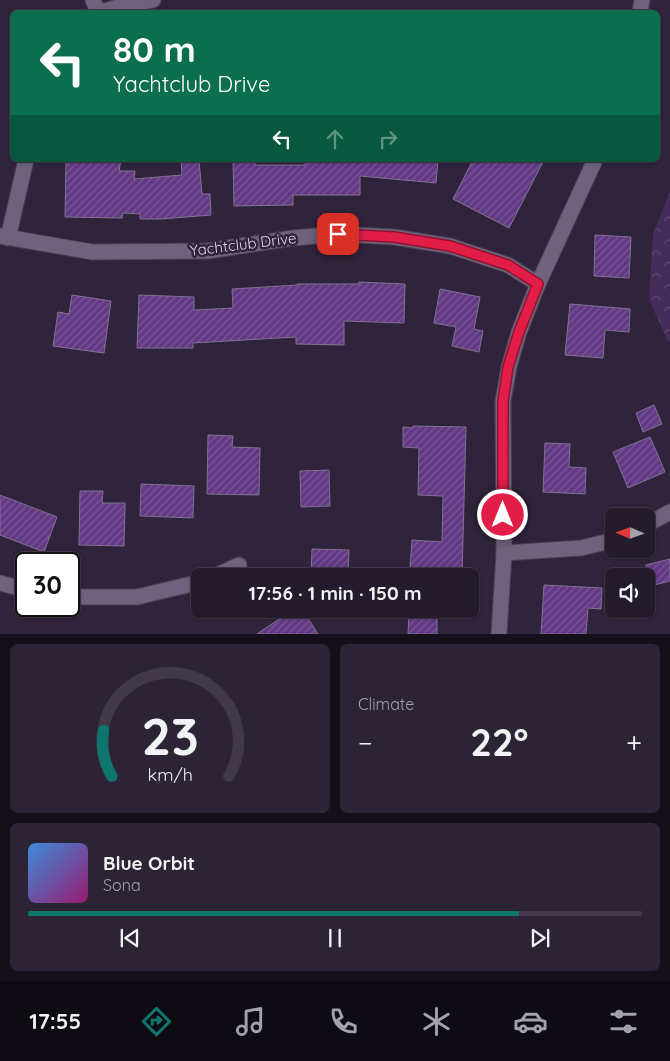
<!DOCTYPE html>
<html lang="en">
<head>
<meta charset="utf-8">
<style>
  body { margin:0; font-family:Quicksand,sans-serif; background:#2c2435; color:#f1f3f6; height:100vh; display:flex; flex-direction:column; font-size:19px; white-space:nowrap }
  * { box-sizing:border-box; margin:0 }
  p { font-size:16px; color:#a3a1aa }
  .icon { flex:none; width:28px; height:28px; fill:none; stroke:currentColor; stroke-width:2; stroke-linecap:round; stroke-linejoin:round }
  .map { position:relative; height:634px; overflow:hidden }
  .drawer { display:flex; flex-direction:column; gap:10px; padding:10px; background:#140f19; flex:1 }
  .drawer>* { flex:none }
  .guide { position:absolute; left:10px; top:10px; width:650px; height:152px; border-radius:8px; box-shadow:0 1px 4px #0004,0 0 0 1px #413949; background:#0b6e4f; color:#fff; overflow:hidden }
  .needle { width:32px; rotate:272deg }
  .tools { position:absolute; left:605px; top:508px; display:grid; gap:10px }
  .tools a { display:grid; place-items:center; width:50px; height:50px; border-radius:8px; background:#241b2d; box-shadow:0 1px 4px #0004,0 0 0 1px #413949; font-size:25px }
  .speed { position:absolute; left:15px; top:552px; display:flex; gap:10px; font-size:25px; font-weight:700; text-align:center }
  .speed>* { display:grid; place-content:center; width:65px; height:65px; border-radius:50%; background:#241b2d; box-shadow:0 1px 4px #0004,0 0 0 1px #413949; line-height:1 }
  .speed .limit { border:2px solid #111; border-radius:8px; background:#fff; color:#111 }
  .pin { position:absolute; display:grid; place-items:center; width:42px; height:42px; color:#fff; margin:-21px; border-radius:10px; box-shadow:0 2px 8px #0006 }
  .me { position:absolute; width:55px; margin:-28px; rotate:0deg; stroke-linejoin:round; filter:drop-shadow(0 0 4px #0008) }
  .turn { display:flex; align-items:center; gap:18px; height:105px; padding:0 20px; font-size:22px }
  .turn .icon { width:65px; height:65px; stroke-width:2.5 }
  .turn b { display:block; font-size:35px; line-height:42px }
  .lanes { display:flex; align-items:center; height:48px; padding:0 20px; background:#0003; justify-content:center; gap:25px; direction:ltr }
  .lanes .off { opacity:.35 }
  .big { font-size:38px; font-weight:700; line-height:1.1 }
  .drawer .card { flex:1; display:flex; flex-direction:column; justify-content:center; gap:8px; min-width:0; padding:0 18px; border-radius:8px; background:#2c2435 }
  .drawer .dial { align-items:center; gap:0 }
  .dial svg { height:130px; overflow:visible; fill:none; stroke:#413949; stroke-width:7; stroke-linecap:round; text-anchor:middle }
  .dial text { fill:#f1f3f6; stroke:none }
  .song { display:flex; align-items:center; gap:15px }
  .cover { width:60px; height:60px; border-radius:8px; background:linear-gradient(135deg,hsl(210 70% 55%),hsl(320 70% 35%)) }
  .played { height:5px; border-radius:2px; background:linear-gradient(90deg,#0f766e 80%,#413949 80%) }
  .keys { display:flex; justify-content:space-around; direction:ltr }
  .heat { display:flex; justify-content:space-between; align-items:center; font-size:28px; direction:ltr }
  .drawer .tiles { flex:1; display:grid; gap:10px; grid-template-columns:1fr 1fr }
  .card:last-child { grid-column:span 2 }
  .trip { position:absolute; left:191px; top:568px; width:288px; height:50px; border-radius:8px; background:#241b2d; box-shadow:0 1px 4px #0004,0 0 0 1px #413949; font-weight:700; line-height:50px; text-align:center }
  .dock { display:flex; height:80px; justify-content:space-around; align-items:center; background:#0e0b12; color:#a3a1aa }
  .dock .icon { width:35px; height:35px }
  .dock .selected { color:#0f766e }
  .dock b { font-size:22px; color:#f1f3f6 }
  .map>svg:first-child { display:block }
  .forest { fill:url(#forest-crowns) }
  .building { fill:url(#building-hatch); stroke:#80738f }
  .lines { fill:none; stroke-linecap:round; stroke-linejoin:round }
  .minor-casing { stroke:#4b4155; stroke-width:17 }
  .minor { stroke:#6f627d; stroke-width:15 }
  .route-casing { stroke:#92132f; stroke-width:12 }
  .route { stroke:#e11d48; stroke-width:9 }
  .labels { text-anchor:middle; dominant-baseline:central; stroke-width:5; stroke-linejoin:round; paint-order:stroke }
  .street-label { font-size:15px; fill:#ddd6e6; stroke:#30243c }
</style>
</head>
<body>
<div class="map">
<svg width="670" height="634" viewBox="0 0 670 634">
  <defs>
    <pattern id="forest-crowns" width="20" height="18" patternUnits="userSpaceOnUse" patternTransform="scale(1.25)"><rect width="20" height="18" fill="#442c5b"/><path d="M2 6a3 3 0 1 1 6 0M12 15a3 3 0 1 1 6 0" fill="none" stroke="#5f4a73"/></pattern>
    <pattern id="building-hatch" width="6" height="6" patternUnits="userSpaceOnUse" patternTransform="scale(1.25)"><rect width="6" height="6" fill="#633986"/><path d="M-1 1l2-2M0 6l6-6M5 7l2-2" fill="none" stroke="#795597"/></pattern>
  </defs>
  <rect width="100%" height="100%" fill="#30243c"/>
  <polygon class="forest" points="670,192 670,342 668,341 649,300 653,234"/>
  <g class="building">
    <polygon points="66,160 121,160 119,171 135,171 134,179 182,175 181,160 199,160 202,194 210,194 211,215 161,219 140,219 140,214 123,213 122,218 65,217"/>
    <polygon points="233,160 255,160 255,165 305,165 305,160 438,160 436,183 360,176 360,195 293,195 293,205 234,206"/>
    <polygon points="473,160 544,160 509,228 453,199"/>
    <polygon points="595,235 631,237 629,278 594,276"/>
    <polygon points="359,282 405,284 404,323 344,321 344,345 296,344 296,337 193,343 193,348 137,348 139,295 194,297 194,310 233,308 232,289 297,285 297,284 359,284"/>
    <polygon points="440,289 480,297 474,329 483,331 479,352 452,346 456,327 434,323"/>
    <polygon points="72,295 111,301 104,353 53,346 58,312 69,314"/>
    <polygon points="570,304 630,309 629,332 605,330 603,358 565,355"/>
    <polygon points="654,405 662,424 643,432 636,413"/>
    <polygon points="413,426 466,427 462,576 426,576 427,569 410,568 412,540 442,542 443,496 418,495 419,448 403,447 403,427 413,428"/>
    <polygon points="208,435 233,436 232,447 260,448 259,495 207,494"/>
    <polygon points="650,437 665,472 628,488 613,452"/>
    <polygon points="545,443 570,444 569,467 586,468 585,494 543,492"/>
    <polygon points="329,470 330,506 301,507 300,471"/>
    <polygon points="141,484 194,486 193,518 140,516"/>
    <polygon points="80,491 103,491 102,503 125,503 124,546 79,545"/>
    <polygon points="0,495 57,517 44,552 0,535"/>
    <polygon points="312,549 349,550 348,576 311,576"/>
    <polygon points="670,559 670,581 646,587 646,565"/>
    <polygon points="544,585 602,588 601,609 588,608 586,634 541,634"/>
    <polygon points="294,609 302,609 318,634 257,634"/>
    <polygon points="409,611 437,612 437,634 408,634"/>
  </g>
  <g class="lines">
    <defs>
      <g id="minor">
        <polyline points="93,0 98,12"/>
        <polyline points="102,12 118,7 153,0"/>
        <polyline points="640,12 642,0"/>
        <polyline points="0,236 92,252 208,251 293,238 338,234 394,237 450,246 508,265 538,284"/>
        <polyline points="8,238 26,160"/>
        <polyline points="646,525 670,512"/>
        <polyline points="504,553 581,548 614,540"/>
        <polyline points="215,576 239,565"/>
        <polyline points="0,583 26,590"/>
        <polyline points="69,597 137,597 200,582"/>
        <polyline points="499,634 504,553 503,401 509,367 519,332 538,284 595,160"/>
      </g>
    </defs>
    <use href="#minor" class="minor-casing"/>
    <use href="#minor" class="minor"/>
  </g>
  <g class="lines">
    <defs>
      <polyline id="route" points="338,234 394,237 450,246 508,265 538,284 519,332 508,367 503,401 503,515"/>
    </defs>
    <use href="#route" class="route-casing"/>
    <use href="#route" class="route"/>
  </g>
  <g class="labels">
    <g class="street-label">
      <text transform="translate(243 244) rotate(-7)">Yachtclub Drive</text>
    </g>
  </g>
</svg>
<div class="tools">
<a><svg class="needle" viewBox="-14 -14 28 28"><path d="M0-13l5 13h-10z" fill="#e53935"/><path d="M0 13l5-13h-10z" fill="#a3a1aa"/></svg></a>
<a><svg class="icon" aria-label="sound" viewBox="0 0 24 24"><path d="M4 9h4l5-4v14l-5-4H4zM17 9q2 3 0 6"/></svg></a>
</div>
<div class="speed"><div class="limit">30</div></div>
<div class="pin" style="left:338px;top:234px;background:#d93025"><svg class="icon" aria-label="arrive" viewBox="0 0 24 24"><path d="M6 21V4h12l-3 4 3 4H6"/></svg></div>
<svg class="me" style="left:503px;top:515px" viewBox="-20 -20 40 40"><circle r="17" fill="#e11d48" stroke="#fff" stroke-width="3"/><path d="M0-11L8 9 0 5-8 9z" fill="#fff"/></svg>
<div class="trip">17:56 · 1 min · 150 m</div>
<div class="guide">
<div class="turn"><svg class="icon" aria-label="left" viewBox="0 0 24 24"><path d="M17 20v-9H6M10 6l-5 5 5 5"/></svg><div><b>80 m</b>Yachtclub Drive</div></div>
<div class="lanes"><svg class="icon" aria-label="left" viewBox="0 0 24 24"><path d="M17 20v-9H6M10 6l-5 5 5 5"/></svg><svg class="icon off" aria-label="ahead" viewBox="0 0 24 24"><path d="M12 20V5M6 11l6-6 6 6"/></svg><svg class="icon off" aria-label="right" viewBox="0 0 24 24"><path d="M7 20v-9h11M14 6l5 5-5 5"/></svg></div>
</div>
</div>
<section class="drawer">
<div class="tiles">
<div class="card dial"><svg viewBox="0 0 100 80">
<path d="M14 69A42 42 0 1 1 86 69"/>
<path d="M14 69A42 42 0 0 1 9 41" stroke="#0f766e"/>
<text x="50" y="56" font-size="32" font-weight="700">23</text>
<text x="50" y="72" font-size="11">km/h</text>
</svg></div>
<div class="card"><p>Climate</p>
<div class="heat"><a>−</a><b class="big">22°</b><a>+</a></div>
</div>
<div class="card">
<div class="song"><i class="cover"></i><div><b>Blue Orbit</b><p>Sona</p></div></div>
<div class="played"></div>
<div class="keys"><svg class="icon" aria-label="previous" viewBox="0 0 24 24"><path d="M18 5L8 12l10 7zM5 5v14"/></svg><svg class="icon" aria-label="pause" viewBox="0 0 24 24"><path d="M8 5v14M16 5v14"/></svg><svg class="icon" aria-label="next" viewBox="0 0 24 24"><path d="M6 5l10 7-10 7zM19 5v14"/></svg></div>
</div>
</div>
</section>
<nav class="dock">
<b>17:55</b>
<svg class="icon selected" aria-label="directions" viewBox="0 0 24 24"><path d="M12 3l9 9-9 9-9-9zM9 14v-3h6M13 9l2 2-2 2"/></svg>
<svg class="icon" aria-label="music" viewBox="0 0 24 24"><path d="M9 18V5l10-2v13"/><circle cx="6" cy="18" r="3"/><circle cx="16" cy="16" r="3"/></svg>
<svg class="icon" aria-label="phone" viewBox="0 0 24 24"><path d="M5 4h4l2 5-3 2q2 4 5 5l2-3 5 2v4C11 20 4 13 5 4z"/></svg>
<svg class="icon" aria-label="climate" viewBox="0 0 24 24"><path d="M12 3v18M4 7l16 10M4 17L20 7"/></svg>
<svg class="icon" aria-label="car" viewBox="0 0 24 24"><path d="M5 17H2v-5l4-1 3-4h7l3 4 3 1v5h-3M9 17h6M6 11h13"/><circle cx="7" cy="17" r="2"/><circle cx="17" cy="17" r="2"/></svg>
<svg class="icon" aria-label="filters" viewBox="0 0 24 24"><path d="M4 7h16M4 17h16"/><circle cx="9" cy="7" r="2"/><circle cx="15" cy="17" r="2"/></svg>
</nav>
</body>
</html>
